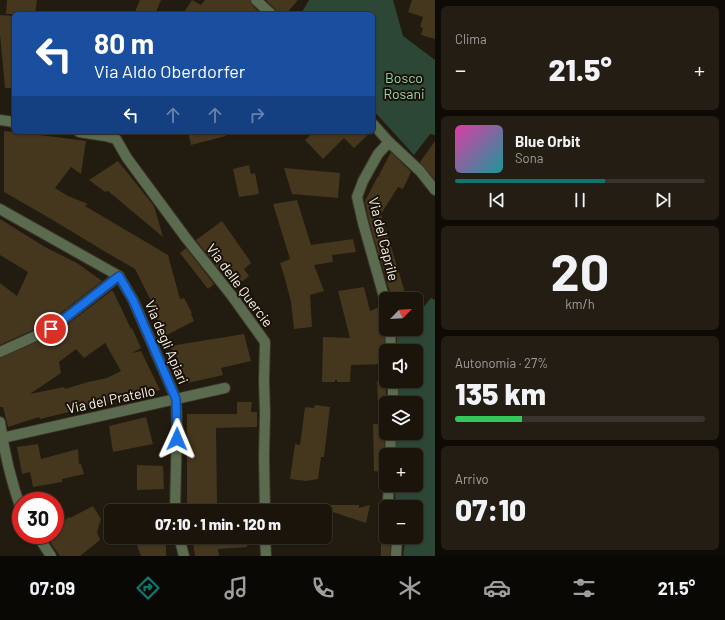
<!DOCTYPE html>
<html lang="it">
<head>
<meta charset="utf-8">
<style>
  body { margin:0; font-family:Barlow,sans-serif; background:#231d14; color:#f1f3f6; height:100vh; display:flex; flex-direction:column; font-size:15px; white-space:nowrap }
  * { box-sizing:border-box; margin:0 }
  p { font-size:13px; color:#9f9e9d }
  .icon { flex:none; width:22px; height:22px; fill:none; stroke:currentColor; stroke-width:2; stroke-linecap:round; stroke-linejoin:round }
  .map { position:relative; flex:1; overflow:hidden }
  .sheet { display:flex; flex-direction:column; gap:6px; padding:6px; background:#0e0b06; width:290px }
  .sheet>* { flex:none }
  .banner { position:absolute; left:12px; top:12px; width:363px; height:122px; border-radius:6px; box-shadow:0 1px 3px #0004,0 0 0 1px #38332c; background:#1a4fa0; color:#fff; overflow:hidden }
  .needle { width:26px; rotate:65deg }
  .tools { position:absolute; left:379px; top:292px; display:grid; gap:8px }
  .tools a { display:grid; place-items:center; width:44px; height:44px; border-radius:6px; background:#1a140b; box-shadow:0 1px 3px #0004,0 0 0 1px #38332c; font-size:20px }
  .speed { position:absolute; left:12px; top:492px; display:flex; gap:8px; font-size:20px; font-weight:700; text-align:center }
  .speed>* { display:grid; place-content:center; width:52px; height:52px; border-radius:50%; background:#1a140b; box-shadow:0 1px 3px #0004,0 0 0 1px #38332c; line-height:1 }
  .speed .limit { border:6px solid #d22; background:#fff; color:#111 }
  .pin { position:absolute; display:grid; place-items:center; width:34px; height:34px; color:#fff; margin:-17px; border:2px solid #fff; border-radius:50%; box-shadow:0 1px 4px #0007 }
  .me { position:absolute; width:44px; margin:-22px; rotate:1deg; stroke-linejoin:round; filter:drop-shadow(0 0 3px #0008) }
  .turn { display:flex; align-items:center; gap:14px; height:84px; padding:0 16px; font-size:18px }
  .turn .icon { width:52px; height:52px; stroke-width:2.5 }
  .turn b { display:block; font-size:28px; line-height:34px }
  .lanes { display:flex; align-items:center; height:38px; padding:0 16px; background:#0003; justify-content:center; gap:20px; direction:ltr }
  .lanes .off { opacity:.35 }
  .big { font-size:30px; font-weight:800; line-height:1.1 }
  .sheet .card { flex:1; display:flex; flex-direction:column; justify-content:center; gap:6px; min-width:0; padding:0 14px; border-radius:6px; background:#231d14 }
  .sheet .dial { align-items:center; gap:0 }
  .dial b { font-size:52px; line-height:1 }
  .song { display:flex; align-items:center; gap:12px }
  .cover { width:48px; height:48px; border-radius:6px; background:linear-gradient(135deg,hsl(320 70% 55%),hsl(180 70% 35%)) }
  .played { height:4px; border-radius:2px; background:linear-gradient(90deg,#0f766e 60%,#38332c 60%) }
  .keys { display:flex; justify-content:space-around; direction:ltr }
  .heat { display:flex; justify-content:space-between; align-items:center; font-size:22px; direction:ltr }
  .charge { height:6px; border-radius:3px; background:linear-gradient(90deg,#34c759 27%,#38332c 0) }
  .trip { position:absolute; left:104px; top:504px; width:228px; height:40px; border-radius:6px; background:#1a140b; box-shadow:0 1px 3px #0004,0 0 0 1px #38332c; font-weight:800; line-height:40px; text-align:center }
  .tab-bar { display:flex; height:64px; justify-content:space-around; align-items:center; background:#0a0804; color:#9f9e9d }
  .tab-bar .icon { width:28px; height:28px }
  .tab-bar .on { color:#0f766e }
  .tab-bar b { font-size:18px; color:#f1f3f6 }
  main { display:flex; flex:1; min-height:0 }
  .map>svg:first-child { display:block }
  .forest { fill:#2d4737 }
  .building { fill:#45361e; fill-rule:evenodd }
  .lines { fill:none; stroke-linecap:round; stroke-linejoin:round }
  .minor-casing { stroke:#3c3529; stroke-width:12 }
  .minor { stroke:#5b6b4f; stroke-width:10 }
  .route-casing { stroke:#114b97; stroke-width:10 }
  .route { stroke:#1a73e8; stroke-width:7 }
  .labels { text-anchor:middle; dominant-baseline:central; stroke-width:4; stroke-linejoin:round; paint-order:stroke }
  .park-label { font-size:14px; fill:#9cd2af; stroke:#191207 }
  .street-label { font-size:14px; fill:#f9f3eb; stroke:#191207 }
</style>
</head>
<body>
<main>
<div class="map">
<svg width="435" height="556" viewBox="0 0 435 556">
  <rect width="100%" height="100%" fill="#221b0f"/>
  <g class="forest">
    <polygon points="309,0 393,0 403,36 435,60 435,135 430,134 414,155 373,110 373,14 301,14"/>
    <polygon points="431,298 435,300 435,556 403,556 406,537 416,537 416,507 398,507 395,496 396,485 416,485 416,455 396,455 396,433 416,433 416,403 396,403 397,381 416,381 416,351 397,351 397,329 416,329 416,316"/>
  </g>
  <g class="building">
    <polygon points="7,0 37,0 35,14 6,14"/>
    <polygon points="140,0 161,0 155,14 134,14"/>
    <polygon points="192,0 201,5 205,0 250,0 252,5 261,14 192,14 185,11"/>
    <polygon points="266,0 298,0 286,14 277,14 275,9"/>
    <polygon points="412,0 435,0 435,39 421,35 423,28 420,27 423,17 408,12"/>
    <polygon points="0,15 14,16 14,88 5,88 0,34"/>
    <polygon points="4,131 48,136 86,141 81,174 71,167 55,188 68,196 88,204 85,206 168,255 180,299 184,298 192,313 191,314 194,321 165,336 148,301 151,301 135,269 104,251 51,219 4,192"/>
    <polygon points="188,132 225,132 226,136 191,145"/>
    <polygon points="314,132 371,132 354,148 344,138 323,159 305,140"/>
    <polygon points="435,141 435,180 420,162"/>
    <polygon points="391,152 411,172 403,189 398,187 381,214 407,299 392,299 369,221 365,201 378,176 380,177 379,175"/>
    <polygon points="118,161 154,206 163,237 108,191 105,192 89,180"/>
    <polygon points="249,165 251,174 255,173 259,194 239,197 233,169"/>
    <polygon points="284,168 340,173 338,198 292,194"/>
    <polygon points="297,200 311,245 353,239 356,252 332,255 333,262 314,265 324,291 310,295 312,327 294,329 291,302 284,275 280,263 290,259 273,204"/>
    <polygon points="0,219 45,247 77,263 102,281 48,323 0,345 0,283 17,296 28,272 0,255"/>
    <polygon points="222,221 248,258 251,263 244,269 249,276 239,284 230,271 224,276 196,240"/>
    <polygon points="186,248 214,284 208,289 180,253"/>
    <polygon points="364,287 370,311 380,307 382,309 385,310 386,324 384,326 384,329 386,364 351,365 350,382 337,382 337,380 335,380 335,382 322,382 323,337 350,338 338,291"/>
    <path d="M111 291H113L131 329 132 328 141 348 132 353 141 351 160 390 40 419 39 417 8 427 3 407H0V358L55 334ZM105 343 121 371 107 378 88 382 65 389 64 387 30 394 61 373 59 362 76 349 84 358Z"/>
    <polygon points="244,334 251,361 221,368 223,375 188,383 170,346"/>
    <polygon points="377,381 386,381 386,401 378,402"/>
    <polygon points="237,402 252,402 251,412 257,412 257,427 216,428 217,504 187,505 187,414 237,414"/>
    <polygon points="315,405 330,407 324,457 321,457 318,479 306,481 290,479 295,444 300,445 305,407 314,408"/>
    <polygon points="146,417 153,444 113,452 109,426"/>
    <polygon points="373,424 386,425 386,429 385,433 384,455 384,458 386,460 386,473 374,471"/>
    <polygon points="38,444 41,459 78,449 79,464 81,464 84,474 62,479 62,482 33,487 30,472 22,474 17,447"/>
    <polygon points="137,465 163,466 164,489 137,490"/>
    <polygon points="318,505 359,505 359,508 370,505 366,523 318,507"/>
    <polygon points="93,506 101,519 97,532 100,540 80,556 60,556 50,542 55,537 55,527 69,517 70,518"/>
    <polygon points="134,537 162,537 166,547 166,556 141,556"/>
    <polygon points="192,537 246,537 247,547 218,549 219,556 195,556"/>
    <rect x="381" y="537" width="9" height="19"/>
  </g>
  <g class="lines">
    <defs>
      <g id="minor">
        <polyline points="256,0 271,14"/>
        <polyline points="0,120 14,122"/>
        <polyline points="373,124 389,142 420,171 435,190"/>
        <polyline points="79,132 105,136 116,139 127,158 186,238 232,296 265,342 264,381 265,413 264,456 265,511"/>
        <polyline points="0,209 119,276 133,300 176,399 177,425 175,511"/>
        <polyline points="386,304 363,223 357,197 363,181 378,154 389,142"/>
        <polyline points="390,329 391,351"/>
        <polyline points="0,352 51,329 119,276"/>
        <polyline points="393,403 393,381"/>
        <path d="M0 422C4 451 11 481 21 509"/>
        <polyline points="2,438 225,388"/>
        <polyline points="390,455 391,433"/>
        <polyline points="389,485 388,500 390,507"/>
        <polyline points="37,535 51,556"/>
        <polyline points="179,537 184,556"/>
        <polyline points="265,537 266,556"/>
        <polyline points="396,556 397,537"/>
      </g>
    </defs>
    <use href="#minor" class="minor-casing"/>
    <use href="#minor" class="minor"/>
  </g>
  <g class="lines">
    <defs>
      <polyline id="route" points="51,329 119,276 133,300 176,399 177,439"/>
    </defs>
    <use href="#route" class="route-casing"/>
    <use href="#route" class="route"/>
  </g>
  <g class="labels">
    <g class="park-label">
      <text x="404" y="77">Bosco<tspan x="404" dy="16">Rosani</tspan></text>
    </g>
    <g class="street-label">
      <text transform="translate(384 239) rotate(76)">Via del Caprile</text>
      <text transform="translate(240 285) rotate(53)">Via delle Quercie</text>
      <text transform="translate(167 342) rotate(67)">Via degli Apiari</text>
      <text transform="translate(111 399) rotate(-12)">Via del Pratello</text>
    </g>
  </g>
</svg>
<div class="tools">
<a><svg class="needle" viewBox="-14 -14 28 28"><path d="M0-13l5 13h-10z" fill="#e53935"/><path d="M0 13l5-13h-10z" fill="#9f9e9d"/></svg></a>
<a><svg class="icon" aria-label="sound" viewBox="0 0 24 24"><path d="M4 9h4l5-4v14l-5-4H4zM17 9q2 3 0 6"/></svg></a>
<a><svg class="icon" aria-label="layers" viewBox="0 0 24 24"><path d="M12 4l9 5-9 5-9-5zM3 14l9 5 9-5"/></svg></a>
<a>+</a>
<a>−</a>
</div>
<div class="speed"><div class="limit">30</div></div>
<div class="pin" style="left:51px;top:329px;background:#d93025"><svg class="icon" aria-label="arrive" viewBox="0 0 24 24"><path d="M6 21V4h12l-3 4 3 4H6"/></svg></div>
<svg class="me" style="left:177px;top:439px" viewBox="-20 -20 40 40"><path d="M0-17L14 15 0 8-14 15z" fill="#1a73e8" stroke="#fff" stroke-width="4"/></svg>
<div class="trip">07:10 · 1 min · 120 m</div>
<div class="banner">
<div class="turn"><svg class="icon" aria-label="left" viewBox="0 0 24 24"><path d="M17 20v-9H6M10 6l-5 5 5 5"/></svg><div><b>80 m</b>Via Aldo Oberdorfer</div></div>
<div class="lanes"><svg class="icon" aria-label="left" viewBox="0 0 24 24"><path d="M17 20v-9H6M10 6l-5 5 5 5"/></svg><svg class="icon off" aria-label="ahead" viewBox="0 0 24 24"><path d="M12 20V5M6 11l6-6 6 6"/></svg><svg class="icon off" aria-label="ahead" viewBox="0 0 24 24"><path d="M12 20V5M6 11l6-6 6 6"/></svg><svg class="icon off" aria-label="right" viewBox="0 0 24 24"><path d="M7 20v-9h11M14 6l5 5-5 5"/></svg></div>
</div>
</div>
<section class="sheet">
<div class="card"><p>Clima</p>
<div class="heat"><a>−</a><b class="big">21.5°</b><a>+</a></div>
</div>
<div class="card">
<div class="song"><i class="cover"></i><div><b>Blue Orbit</b><p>Sona</p></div></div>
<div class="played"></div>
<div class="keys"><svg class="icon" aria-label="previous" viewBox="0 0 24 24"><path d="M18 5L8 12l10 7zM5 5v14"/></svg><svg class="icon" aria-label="pause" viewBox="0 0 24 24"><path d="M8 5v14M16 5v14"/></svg><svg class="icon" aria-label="next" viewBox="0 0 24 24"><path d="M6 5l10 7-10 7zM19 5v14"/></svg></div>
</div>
<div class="card dial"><b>20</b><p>km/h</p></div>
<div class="card"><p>Autonomia · 27%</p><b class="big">135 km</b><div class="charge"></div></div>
<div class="card"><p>Arrivo</p><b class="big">07:10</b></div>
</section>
</main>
<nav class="tab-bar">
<b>07:09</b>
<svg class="icon on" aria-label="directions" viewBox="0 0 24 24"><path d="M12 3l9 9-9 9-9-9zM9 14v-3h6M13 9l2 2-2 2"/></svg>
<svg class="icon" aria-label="music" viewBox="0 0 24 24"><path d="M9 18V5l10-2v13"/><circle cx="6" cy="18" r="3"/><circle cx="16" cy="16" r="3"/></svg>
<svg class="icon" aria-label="phone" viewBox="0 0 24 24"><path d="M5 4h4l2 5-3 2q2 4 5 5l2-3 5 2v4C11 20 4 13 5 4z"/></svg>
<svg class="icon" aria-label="climate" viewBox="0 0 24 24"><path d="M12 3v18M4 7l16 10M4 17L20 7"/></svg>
<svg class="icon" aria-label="car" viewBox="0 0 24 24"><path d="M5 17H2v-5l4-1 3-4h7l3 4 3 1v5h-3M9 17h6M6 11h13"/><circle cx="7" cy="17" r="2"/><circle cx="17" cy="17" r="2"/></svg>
<svg class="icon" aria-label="filters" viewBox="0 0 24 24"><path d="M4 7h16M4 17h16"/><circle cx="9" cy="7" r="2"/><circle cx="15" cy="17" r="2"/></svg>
<b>21.5°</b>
</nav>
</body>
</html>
